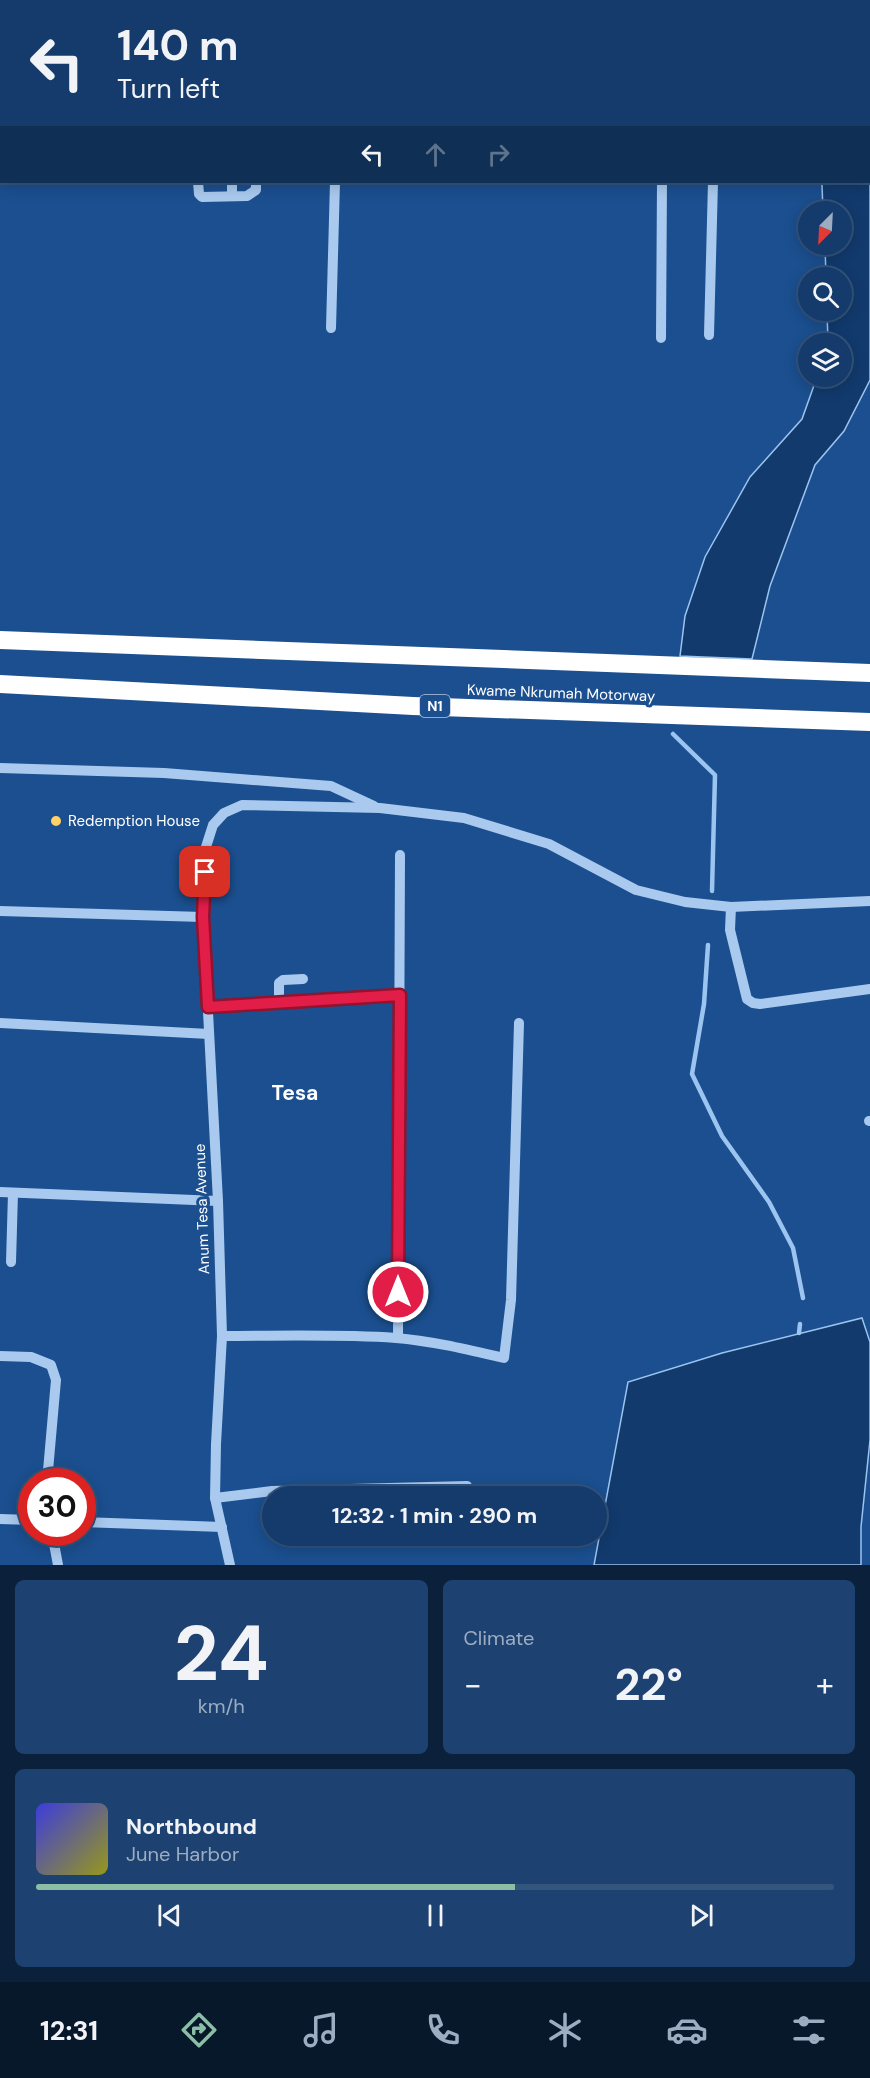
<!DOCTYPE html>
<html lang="en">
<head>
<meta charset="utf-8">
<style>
  body { margin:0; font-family:"DM Sans",sans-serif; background:#1d4271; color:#f1f3f6; height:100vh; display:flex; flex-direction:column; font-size:22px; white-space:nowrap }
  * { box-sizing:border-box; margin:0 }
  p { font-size:20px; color:#9dadc1 }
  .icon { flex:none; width:33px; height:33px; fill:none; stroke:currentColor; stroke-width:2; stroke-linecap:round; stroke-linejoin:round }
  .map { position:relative; height:1565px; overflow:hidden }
  .sheet { display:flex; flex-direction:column; gap:15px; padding:15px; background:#0b203b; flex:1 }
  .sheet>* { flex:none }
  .top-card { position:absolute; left:0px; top:0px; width:870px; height:183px; box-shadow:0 3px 15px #0003,0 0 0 2px #33557e; background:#143b6b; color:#f1f3f6; overflow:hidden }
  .needle { width:39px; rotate:204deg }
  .buttons { position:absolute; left:798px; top:201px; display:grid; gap:12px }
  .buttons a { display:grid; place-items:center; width:54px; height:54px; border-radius:50%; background:#143b6b; box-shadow:0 3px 15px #0003,0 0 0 2px #33557e; font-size:30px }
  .speed { position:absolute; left:18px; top:1468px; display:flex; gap:12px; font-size:30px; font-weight:700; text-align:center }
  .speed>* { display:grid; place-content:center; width:78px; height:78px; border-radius:50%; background:#143b6b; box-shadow:0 3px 15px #0003,0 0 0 2px #33557e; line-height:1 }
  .speed .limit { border:9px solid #d22; background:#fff; color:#111 }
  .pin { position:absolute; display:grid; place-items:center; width:51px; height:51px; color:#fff; margin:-26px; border-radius:12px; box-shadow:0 3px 9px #0006 }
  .me { position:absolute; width:66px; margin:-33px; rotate:0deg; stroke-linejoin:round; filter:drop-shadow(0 0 4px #0008) }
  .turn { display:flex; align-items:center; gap:21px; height:126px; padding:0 18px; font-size:27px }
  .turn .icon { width:78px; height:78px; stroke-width:2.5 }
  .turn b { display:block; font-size:42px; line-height:51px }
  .lanes { display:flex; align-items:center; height:57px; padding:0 18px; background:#0003; justify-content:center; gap:30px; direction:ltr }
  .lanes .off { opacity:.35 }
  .big { font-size:45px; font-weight:700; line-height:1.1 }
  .sheet .tile { flex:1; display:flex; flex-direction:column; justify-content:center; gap:9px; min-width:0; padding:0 21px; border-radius:9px; background:#1d4271 }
  .sheet .dial { align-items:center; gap:0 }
  .dial b { font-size:78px; line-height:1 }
  .song { display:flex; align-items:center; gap:18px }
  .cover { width:72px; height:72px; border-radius:9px; background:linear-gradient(135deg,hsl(240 70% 55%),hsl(60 70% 35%)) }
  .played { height:6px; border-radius:3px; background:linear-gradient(90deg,#8abfa5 60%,#33557e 60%) }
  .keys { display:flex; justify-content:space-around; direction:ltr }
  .heat { display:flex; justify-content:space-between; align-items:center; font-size:33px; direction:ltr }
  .sheet .tiles { flex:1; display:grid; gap:15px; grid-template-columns:1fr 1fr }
  .tile:last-child { grid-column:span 2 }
  .trip { position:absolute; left:262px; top:1486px; width:345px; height:60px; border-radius:30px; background:#143b6b; box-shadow:0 3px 15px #0003,0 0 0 2px #33557e; font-weight:700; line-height:60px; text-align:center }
  .tabs { display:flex; height:96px; justify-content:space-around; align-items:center; background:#08182b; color:#9dadc1 }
  .tabs .icon { width:42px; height:42px }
  .tabs .on { color:#8abfa5 }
  .tabs b { font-size:27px; color:#f1f3f6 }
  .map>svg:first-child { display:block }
  .water { fill:#123a6d; stroke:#9cc4f0; stroke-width:1.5 }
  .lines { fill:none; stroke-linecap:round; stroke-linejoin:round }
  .stream { stroke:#9cc4f0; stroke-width:4.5 }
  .minor { stroke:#a9c9ee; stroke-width:10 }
  .highway { stroke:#fff; stroke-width:18 }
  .route-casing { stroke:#92132f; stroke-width:15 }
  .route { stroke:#e11d48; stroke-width:10 }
  .poi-dot { fill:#ffd166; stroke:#1b4f8f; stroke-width:2 }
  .labels { text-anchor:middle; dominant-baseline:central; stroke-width:6; stroke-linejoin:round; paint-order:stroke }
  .shield { fill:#1b4f8f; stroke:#bbcadd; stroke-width:1.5 }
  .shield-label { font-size:14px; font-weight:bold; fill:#fff }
  .street-label { font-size:15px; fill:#fff; stroke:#1b4f8f }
  .poi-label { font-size:15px; fill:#fff; stroke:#1b4f8f; text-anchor:start }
  .district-label { font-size:21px; font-weight:bold; fill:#fff; stroke:#1b4f8f }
</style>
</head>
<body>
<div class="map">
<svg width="870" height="1565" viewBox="0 0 870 1565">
  <rect width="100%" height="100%" fill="#1b4f8f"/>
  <g class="water">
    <polygon points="838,0 870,0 870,380 844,431 815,465 770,586 752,659 680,656 685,616 705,557 750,477 802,419 817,377 842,376 842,344 828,343 827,311 842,310 842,278 826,277 825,245 842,244 842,212 823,211 822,185 823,182 868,182 868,2 837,1"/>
    <polygon points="862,1318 870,1342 870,1440 861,1527 861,1565 594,1565 628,1382 722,1353"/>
  </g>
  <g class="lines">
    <g class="stream">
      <polyline points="673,734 715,775 712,891"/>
      <polyline points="708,945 704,1004 692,1074 722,1136 769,1202 793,1248 803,1298"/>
      <polyline points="799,1333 800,1324"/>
    </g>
    <g class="minor">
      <polyline points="257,0 257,2"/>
      <polyline points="74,2 74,0"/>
      <polyline points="340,2 340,0"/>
      <polyline points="422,2 422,0"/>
      <polyline points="666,2 666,0"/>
      <polyline points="719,2 719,0"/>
      <polyline points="198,182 199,194 202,197 247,196 256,190 256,182"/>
      <polyline points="232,196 232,182"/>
      <polyline points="331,328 335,182"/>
      <polyline points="709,335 713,182"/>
      <polyline points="661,338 662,182"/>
      <polyline points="0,768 164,773 331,786 374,806"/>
      <polyline points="731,907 730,930 747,999 753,1003 760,1004 870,989"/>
      <polyline points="0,911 203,917"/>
      <polyline points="279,1002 279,983 283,980 303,979"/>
      <polyline points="208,1007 400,995"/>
      <polyline points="0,1023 209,1034"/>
      <polyline points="869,1121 870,1121"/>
      <polyline points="0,1192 218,1201"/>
      <polyline points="11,1262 13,1193"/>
      <path d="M222 1336C280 1336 338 1334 396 1338 432 1341 469 1350 504 1358L511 1300 519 1023"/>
      <polyline points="398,1338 400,855"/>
      <polyline points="0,1356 31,1357 51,1365 56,1380 47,1482"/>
      <polyline points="215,1498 272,1491 467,1486"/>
      <polyline points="0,1519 32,1520"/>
      <polyline points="82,1522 222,1527"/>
      <polyline points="52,1533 58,1565"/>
      <polyline points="230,1565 215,1498 216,1444 222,1336 218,1201 203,917 205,850 213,825 224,813 242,805 380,808 464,818 549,844 636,890 685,902 731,907 870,901"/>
    </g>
    <g class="highway">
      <polyline points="0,640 870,673"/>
      <polyline points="0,684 413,706 870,722"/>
    </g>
  </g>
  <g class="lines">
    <defs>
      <polyline id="route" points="205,872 203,917 208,1007 400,995 398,1292"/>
    </defs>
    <use href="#route" class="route-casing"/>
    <use href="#route" class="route"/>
  </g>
  <circle class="poi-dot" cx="56" cy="821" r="6"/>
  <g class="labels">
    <rect class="shield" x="420" y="695" width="30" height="22" rx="4.5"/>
    <g class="shield-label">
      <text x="435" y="706">N1</text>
    </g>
    <g class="street-label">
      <text transform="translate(561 693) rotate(2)">Kwame Nkrumah Motorway</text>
      <text transform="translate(202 1209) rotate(-92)">Anum Tesa Avenue</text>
    </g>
    <g class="poi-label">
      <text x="68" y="821">Redemption House</text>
    </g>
    <g class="district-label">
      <text x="295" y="1093">Tesa</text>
    </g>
  </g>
</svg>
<div class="buttons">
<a><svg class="needle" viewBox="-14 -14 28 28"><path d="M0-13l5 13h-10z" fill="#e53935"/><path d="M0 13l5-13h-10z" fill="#9dadc1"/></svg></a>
<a><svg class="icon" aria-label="search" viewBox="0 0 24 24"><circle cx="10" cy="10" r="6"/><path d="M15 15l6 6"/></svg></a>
<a><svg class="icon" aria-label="layers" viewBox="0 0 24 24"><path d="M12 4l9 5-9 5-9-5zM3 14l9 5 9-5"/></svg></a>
</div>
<div class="speed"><div class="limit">30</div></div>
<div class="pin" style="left:205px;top:872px;background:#d93025"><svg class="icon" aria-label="arrive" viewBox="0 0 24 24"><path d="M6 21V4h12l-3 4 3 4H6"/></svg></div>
<svg class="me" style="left:398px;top:1292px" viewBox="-20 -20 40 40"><circle r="17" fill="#e11d48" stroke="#fff" stroke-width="3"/><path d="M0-11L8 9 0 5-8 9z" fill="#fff"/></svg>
<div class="trip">12:32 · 1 min · 290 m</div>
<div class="top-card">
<div class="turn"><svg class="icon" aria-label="left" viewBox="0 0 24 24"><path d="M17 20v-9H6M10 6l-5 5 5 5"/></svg><div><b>140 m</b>Turn left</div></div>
<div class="lanes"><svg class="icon" aria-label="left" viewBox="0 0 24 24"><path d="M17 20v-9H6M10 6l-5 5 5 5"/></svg><svg class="icon off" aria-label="ahead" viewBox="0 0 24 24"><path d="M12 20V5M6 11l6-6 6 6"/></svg><svg class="icon off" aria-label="right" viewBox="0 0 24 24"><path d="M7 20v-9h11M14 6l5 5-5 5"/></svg></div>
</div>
</div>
<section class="sheet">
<div class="tiles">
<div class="tile dial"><b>24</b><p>km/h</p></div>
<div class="tile"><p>Climate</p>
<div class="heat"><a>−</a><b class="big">22°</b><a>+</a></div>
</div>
<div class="tile">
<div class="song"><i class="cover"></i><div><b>Northbound</b><p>June Harbor</p></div></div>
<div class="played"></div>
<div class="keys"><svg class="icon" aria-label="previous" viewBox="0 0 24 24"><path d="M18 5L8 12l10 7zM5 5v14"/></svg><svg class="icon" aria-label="pause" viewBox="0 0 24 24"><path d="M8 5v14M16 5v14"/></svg><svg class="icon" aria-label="next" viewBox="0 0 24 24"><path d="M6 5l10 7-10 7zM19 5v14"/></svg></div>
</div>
</div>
</section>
<nav class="tabs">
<b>12:31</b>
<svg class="icon on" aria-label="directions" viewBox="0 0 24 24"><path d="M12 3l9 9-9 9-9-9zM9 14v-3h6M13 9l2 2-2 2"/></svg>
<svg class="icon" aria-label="music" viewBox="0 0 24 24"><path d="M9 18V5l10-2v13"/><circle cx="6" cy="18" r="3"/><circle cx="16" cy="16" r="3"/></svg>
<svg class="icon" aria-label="phone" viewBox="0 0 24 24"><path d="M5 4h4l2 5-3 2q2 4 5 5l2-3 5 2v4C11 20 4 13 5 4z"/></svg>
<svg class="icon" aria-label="climate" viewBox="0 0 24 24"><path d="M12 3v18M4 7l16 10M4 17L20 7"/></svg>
<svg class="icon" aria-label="car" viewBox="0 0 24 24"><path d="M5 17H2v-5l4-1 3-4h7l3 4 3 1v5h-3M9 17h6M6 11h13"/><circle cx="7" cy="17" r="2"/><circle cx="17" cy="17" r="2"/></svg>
<svg class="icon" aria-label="filters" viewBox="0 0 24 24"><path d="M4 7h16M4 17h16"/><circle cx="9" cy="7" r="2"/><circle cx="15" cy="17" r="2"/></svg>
</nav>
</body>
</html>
